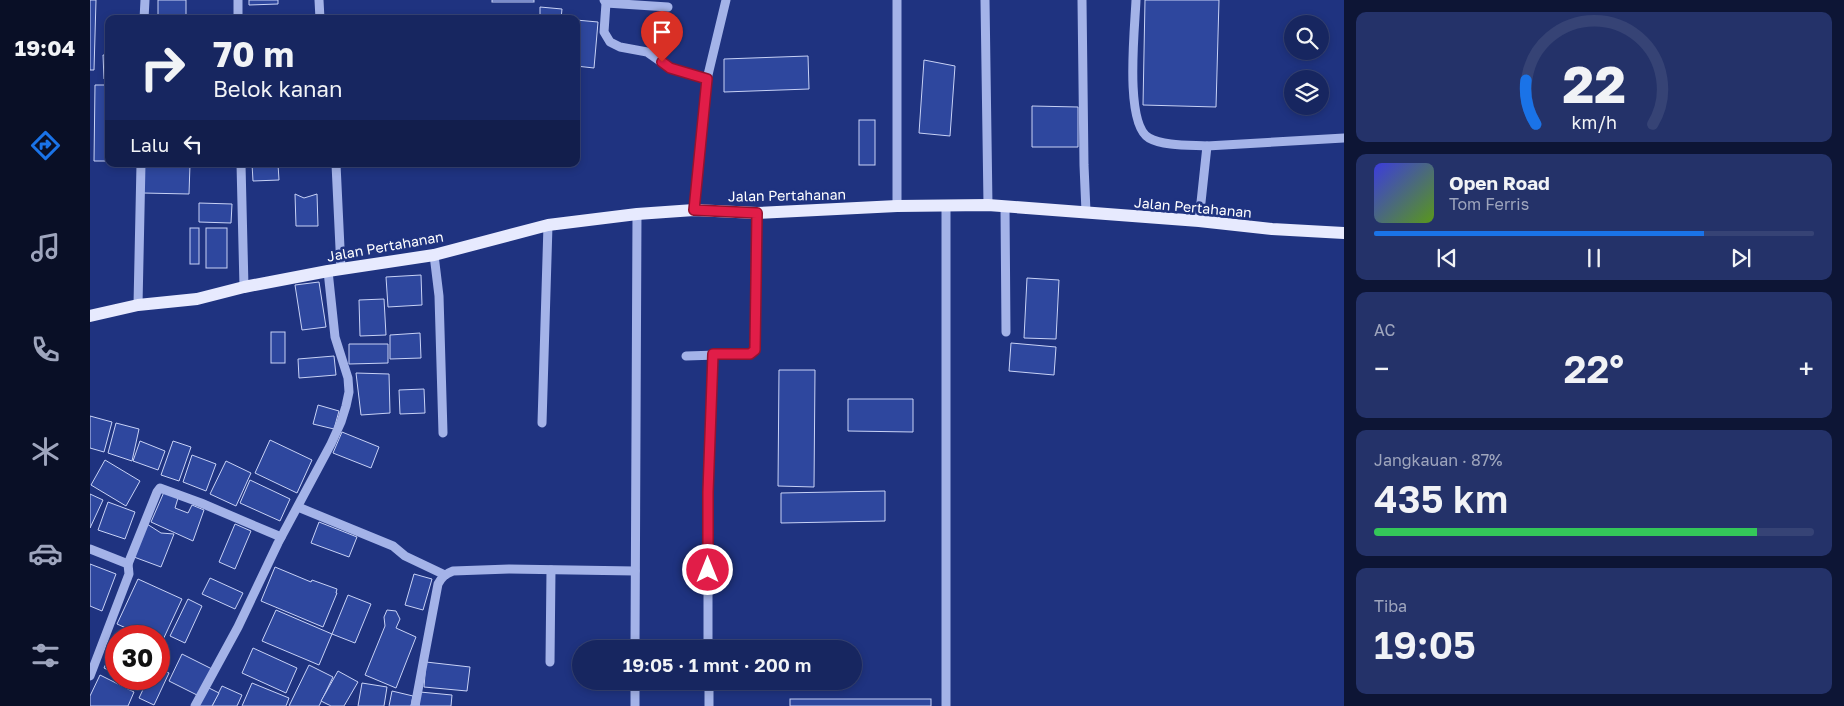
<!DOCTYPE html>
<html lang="id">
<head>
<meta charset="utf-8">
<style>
  body { margin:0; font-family:"Golos Text",sans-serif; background:#243269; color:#f1f3f6; height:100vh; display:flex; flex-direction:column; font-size:19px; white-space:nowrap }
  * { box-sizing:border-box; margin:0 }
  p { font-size:16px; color:#9ea5bd }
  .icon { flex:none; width:28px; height:28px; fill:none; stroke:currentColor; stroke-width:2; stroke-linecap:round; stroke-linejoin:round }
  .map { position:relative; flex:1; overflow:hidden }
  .sheet { display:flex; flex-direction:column; gap:12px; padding:12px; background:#0d1535; width:500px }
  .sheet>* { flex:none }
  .top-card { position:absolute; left:15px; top:15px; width:475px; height:152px; border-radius:10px; box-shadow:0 2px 8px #0003,0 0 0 1px #364375; background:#172660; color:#f1f3f6; overflow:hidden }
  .controls { position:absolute; left:1194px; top:15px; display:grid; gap:10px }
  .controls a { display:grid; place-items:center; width:45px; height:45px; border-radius:50%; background:#172660; box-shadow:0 2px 8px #0003,0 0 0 1px #364375; font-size:25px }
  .speed { position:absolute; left:15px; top:625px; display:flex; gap:10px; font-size:25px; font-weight:700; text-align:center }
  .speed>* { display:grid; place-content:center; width:65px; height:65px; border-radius:50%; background:#172660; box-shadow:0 2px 8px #0003,0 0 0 1px #364375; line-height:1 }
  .speed .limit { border:8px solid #d22; background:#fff; color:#111 }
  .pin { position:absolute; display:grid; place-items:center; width:42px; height:42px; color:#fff; margin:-51px -21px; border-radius:50% 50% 50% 0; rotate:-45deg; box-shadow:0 0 5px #0007 }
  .pin .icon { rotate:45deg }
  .me { position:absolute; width:55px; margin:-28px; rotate:0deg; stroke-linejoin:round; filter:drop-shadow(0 0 4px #0008) }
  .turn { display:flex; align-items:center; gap:18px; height:105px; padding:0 25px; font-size:22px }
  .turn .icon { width:65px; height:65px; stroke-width:2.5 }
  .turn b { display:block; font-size:35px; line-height:42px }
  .then { display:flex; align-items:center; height:48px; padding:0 25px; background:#0003; gap:10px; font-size:19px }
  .big { font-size:38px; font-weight:600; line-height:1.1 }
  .sheet .widget { flex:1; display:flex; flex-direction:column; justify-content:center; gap:8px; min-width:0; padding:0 18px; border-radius:10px; background:#243269 }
  .sheet .dial { align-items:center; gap:0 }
  .dial svg { height:130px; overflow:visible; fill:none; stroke:#364375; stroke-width:7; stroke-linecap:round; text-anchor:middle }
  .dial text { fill:#f1f3f6; stroke:none }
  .song { display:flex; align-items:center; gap:15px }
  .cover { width:60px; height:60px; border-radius:8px; background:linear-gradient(135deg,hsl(240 70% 55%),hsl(90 70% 35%)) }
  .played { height:5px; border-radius:2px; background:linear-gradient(90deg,#1a73e8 75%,#364375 75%) }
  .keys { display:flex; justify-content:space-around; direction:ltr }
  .heat { display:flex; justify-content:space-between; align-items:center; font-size:28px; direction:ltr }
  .charge { height:8px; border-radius:4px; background:linear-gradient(90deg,#34c759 87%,#364375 0) }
  .trip { position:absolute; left:482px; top:640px; width:290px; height:50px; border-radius:25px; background:#172660; box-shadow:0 2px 8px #0003,0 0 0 1px #364375; font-weight:600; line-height:50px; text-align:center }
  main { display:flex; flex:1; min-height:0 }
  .tabs { display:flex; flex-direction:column; width:90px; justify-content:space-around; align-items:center; background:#090f26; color:#9ea5bd }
  .tabs .icon { width:35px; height:35px }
  .tabs .on { color:#1a73e8 }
  .tabs b { font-size:22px; color:#f1f3f6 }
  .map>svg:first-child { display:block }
  .building { fill:#2e479e; stroke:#c8d2f6 }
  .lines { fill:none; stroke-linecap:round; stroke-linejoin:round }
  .minor { stroke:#a4b3e8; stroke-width:9 }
  .major { stroke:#e7eafe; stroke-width:12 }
  .route-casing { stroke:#92132f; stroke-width:12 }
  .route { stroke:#e11d48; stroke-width:9 }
  .labels { text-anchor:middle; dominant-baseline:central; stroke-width:5; stroke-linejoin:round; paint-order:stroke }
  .street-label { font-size:14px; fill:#fff; stroke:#1f3380 }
</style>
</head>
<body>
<main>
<nav class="tabs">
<b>19:04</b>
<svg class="icon on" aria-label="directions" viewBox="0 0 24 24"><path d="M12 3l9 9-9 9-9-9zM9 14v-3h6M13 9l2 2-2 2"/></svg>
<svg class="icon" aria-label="music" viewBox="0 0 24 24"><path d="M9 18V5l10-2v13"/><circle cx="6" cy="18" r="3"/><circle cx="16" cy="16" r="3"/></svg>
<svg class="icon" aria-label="phone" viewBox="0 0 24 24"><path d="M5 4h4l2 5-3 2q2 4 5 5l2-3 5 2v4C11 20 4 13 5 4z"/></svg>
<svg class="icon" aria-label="climate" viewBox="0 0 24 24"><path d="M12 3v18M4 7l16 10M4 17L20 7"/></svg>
<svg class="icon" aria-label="car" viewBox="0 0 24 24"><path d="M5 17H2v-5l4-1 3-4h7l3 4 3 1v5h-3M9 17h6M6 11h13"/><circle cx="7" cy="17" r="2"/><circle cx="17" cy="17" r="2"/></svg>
<svg class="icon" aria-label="filters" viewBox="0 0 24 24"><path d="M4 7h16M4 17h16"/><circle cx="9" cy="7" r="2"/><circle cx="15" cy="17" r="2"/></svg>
</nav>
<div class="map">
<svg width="1254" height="706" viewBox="0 0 1254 706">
  <rect width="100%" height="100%" fill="#1f3380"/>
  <g class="building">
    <polygon points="0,0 6,0 4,70 0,70"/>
    <rect x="68" y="0" width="28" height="19"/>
    <polygon points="159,0 188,0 188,4 159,5"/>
    <rect x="402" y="0" width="42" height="2"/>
    <polygon points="1055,0 1129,0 1126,107 1053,105"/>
    <polygon points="450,7 472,9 471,19 450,19"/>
    <polygon points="486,20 508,22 504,68 486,66"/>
    <polygon points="13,55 19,55 19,79 14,79"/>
    <polygon points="718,56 719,89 634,92 634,59"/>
    <polygon points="834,60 865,66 860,136 829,133"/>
    <polygon points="5,85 19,85 19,161 4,161"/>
    <polygon points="942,106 988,107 988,147 942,147"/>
    <rect x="769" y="120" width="16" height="45"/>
    <polygon points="53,164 100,164 99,194 53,193"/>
    <polygon points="162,164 188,164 189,180 163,181"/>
    <polygon points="205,194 214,198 227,194 228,226 206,226"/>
    <polygon points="109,203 142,204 141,223 109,222"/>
    <rect x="100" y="228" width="9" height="36"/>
    <rect x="116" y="228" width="21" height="40"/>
    <polygon points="331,275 332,305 298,307 296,277"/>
    <polygon points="937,278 969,280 966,339 934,338"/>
    <polygon points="229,282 236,327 212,330 205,285"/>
    <polygon points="294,299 296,335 270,336 269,300"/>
    <rect x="181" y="332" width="14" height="31"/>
    <polygon points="330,333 331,358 300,359 300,335"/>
    <polygon points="921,343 966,347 964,375 919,371"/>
    <polygon points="259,344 298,344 298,363 259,364"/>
    <polygon points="244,356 246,375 209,378 208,359"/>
    <polygon points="689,370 725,370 724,487 688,486"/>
    <polygon points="266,373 299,374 300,413 271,415"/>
    <polygon points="334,389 335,413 310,414 309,390"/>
    <polygon points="758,399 823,399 823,432 758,431"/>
    <polygon points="228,405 249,411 244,429 223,424"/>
    <polygon points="0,416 22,422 14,452 0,448"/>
    <polygon points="26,423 49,429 42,461 18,453"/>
    <polygon points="252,432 289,447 281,468 243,453"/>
    <polygon points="180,440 222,460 207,493 165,473"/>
    <polygon points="50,441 75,451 68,470 43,461"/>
    <polygon points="83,441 101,447 89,481 71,475"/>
    <polygon points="102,455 126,464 116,491 93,482"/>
    <polygon points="15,460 50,481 36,506 1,485"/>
    <polygon points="136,461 161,473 146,506 120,494"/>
    <polygon points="160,480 200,499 190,521 150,503"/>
    <polygon points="795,491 795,521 691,523 691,493"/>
    <polygon points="74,492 88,498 85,508 98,513 102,505 114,510 103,541 61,522"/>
    <polygon points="0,494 13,500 0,528"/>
    <polygon points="18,502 45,512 35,539 8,530"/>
    <polygon points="229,522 267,537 259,557 221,543"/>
    <polygon points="57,524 71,533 84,534 71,567 44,557"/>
    <polygon points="145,524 161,531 145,569 129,562"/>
    <polygon points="0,564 26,574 12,611 0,606"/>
    <polygon points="185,567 221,582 222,580 247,589 246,593 247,593 233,627 171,601"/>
    <polygon points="324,574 342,579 333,610 315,605"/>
    <polygon points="120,578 153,593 145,609 112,594"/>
    <polygon points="48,579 92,599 71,644 69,643 69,636 54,636 27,624"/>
    <polygon points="258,595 281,604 265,643 242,634"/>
    <polygon points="98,599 112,606 95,643 80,636"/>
    <polygon points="186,610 242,634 229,665 172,641"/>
    <polygon points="297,610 306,611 310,619 306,628 326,637 306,688 275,675 295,626 294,617"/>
    <polygon points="26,642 26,674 14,668"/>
    <polygon points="163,648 207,668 196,693 152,673"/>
    <polygon points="92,654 122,669 109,696 79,681"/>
    <polygon points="336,662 380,667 377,691 334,687"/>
    <polygon points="219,665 243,677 229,706 199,706"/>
    <polygon points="69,668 79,673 64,705 49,698 58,679 69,679"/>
    <polygon points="248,671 268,682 254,706 241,706 231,701"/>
    <polygon points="10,675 44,692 38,706 0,706 0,696"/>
    <polygon points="35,679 54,679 50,686"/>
    <polygon points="162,683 199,698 196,706 152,706"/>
    <polygon points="272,683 297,687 294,706 268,706"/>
    <polygon points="132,686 152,695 147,706 122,706"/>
    <polygon points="117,687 129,693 122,706 107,706"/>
    <polygon points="302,691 323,696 321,706 299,706"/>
    <polygon points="330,692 362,695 361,706 329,706"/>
    <rect x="700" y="699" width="141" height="7"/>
  </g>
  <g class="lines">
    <g class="minor">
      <polyline points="148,0 148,19"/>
      <polyline points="229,0 230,19"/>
      <polyline points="514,0 516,3 514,32 520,42 530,47 557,52 580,68 617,79"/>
      <polyline points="807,0 807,206"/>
      <polyline points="895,0 898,205"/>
      <polyline points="992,0 994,165 996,212"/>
      <path d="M1046 0C1045 27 1034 124 1059 138 1073 146 1101 145 1117 146L1109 221"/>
      <polyline points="516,3 578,7"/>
      <polyline points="54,19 55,0"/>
      <polyline points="1117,146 1254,138"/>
      <polyline points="151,164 154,287"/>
      <polyline points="246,164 251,269"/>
      <polyline points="856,205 856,706"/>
      <polyline points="915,207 916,332"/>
      <polyline points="604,210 617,79 636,0"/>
      <polyline points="344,255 349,296 353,433"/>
      <polyline points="48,305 51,164"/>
      <polyline points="596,356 659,354 665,350 667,213"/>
      <polyline points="452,423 458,225"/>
      <polyline points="208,507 303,546 315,556 355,575"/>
      <polyline points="0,549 38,564 39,574 0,676"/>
      <polyline points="38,564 67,492 70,488 111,503 191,537"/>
      <polyline points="545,649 547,214"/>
      <polyline points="618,649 618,492 623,354"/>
      <polyline points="460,662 461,570"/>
      <polyline points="619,681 619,706"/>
      <polyline points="105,706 148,627 188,543 241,444 251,422 256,406 259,392 258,378 245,337 238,271"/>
      <path d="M325 706 348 584C352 577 355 574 363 571L419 569 545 571"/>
      <polyline points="545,706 545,681"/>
    </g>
    <polyline class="major" points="0,316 48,305 107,299 154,287 238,271 344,255 458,225 547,214 604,210 667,213 807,206 898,205 1109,221 1182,229 1254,233"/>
  </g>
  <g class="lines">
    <defs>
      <polyline id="route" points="572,62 580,68 617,79 604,210 667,213 665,350 660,354 623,354 618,492 618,570"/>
    </defs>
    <use href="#route" class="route-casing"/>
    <use href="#route" class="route"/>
  </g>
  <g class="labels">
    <g class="street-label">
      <text transform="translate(697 195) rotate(-1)">Jalan Pertahanan</text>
      <text transform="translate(1103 207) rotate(5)">Jalan Pertahanan</text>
      <text transform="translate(295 246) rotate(-10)">Jalan Pertahanan</text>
    </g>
  </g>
</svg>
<div class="controls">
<a><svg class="icon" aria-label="search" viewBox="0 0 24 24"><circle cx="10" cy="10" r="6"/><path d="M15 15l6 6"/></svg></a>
<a><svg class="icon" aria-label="layers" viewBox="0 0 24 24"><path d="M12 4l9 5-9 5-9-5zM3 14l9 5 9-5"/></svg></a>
</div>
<div class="speed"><div class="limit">30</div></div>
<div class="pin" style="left:572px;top:62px;background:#d93025"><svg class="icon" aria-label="arrive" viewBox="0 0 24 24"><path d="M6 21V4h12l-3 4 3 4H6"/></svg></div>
<svg class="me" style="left:618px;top:570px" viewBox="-20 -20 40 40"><circle r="17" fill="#e11d48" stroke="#fff" stroke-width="3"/><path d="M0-11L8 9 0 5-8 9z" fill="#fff"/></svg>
<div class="trip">19:05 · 1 mnt · 200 m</div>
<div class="top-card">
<div class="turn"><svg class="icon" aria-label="right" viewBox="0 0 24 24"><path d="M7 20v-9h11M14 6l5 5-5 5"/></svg><div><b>70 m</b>Belok kanan</div></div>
<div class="then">Lalu<svg class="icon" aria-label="left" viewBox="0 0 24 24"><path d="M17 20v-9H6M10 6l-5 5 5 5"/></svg></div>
</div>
</div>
<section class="sheet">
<div class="widget dial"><svg viewBox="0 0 100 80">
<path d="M14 69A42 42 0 1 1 86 69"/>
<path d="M14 69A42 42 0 0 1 8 42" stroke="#1a73e8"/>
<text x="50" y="56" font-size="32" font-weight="700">22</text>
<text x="50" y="72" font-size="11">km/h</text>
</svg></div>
<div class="widget">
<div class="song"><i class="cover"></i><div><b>Open Road</b><p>Tom Ferris</p></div></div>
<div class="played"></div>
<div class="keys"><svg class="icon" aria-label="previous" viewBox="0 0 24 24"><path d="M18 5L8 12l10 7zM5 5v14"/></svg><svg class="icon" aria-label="pause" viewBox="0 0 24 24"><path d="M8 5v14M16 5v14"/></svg><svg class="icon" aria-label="next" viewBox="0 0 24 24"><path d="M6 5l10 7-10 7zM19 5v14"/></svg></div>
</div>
<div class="widget"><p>AC</p>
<div class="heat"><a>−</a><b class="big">22°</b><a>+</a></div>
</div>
<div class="widget"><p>Jangkauan · 87%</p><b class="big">435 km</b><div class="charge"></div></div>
<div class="widget"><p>Tiba</p><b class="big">19:05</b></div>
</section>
</main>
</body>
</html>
